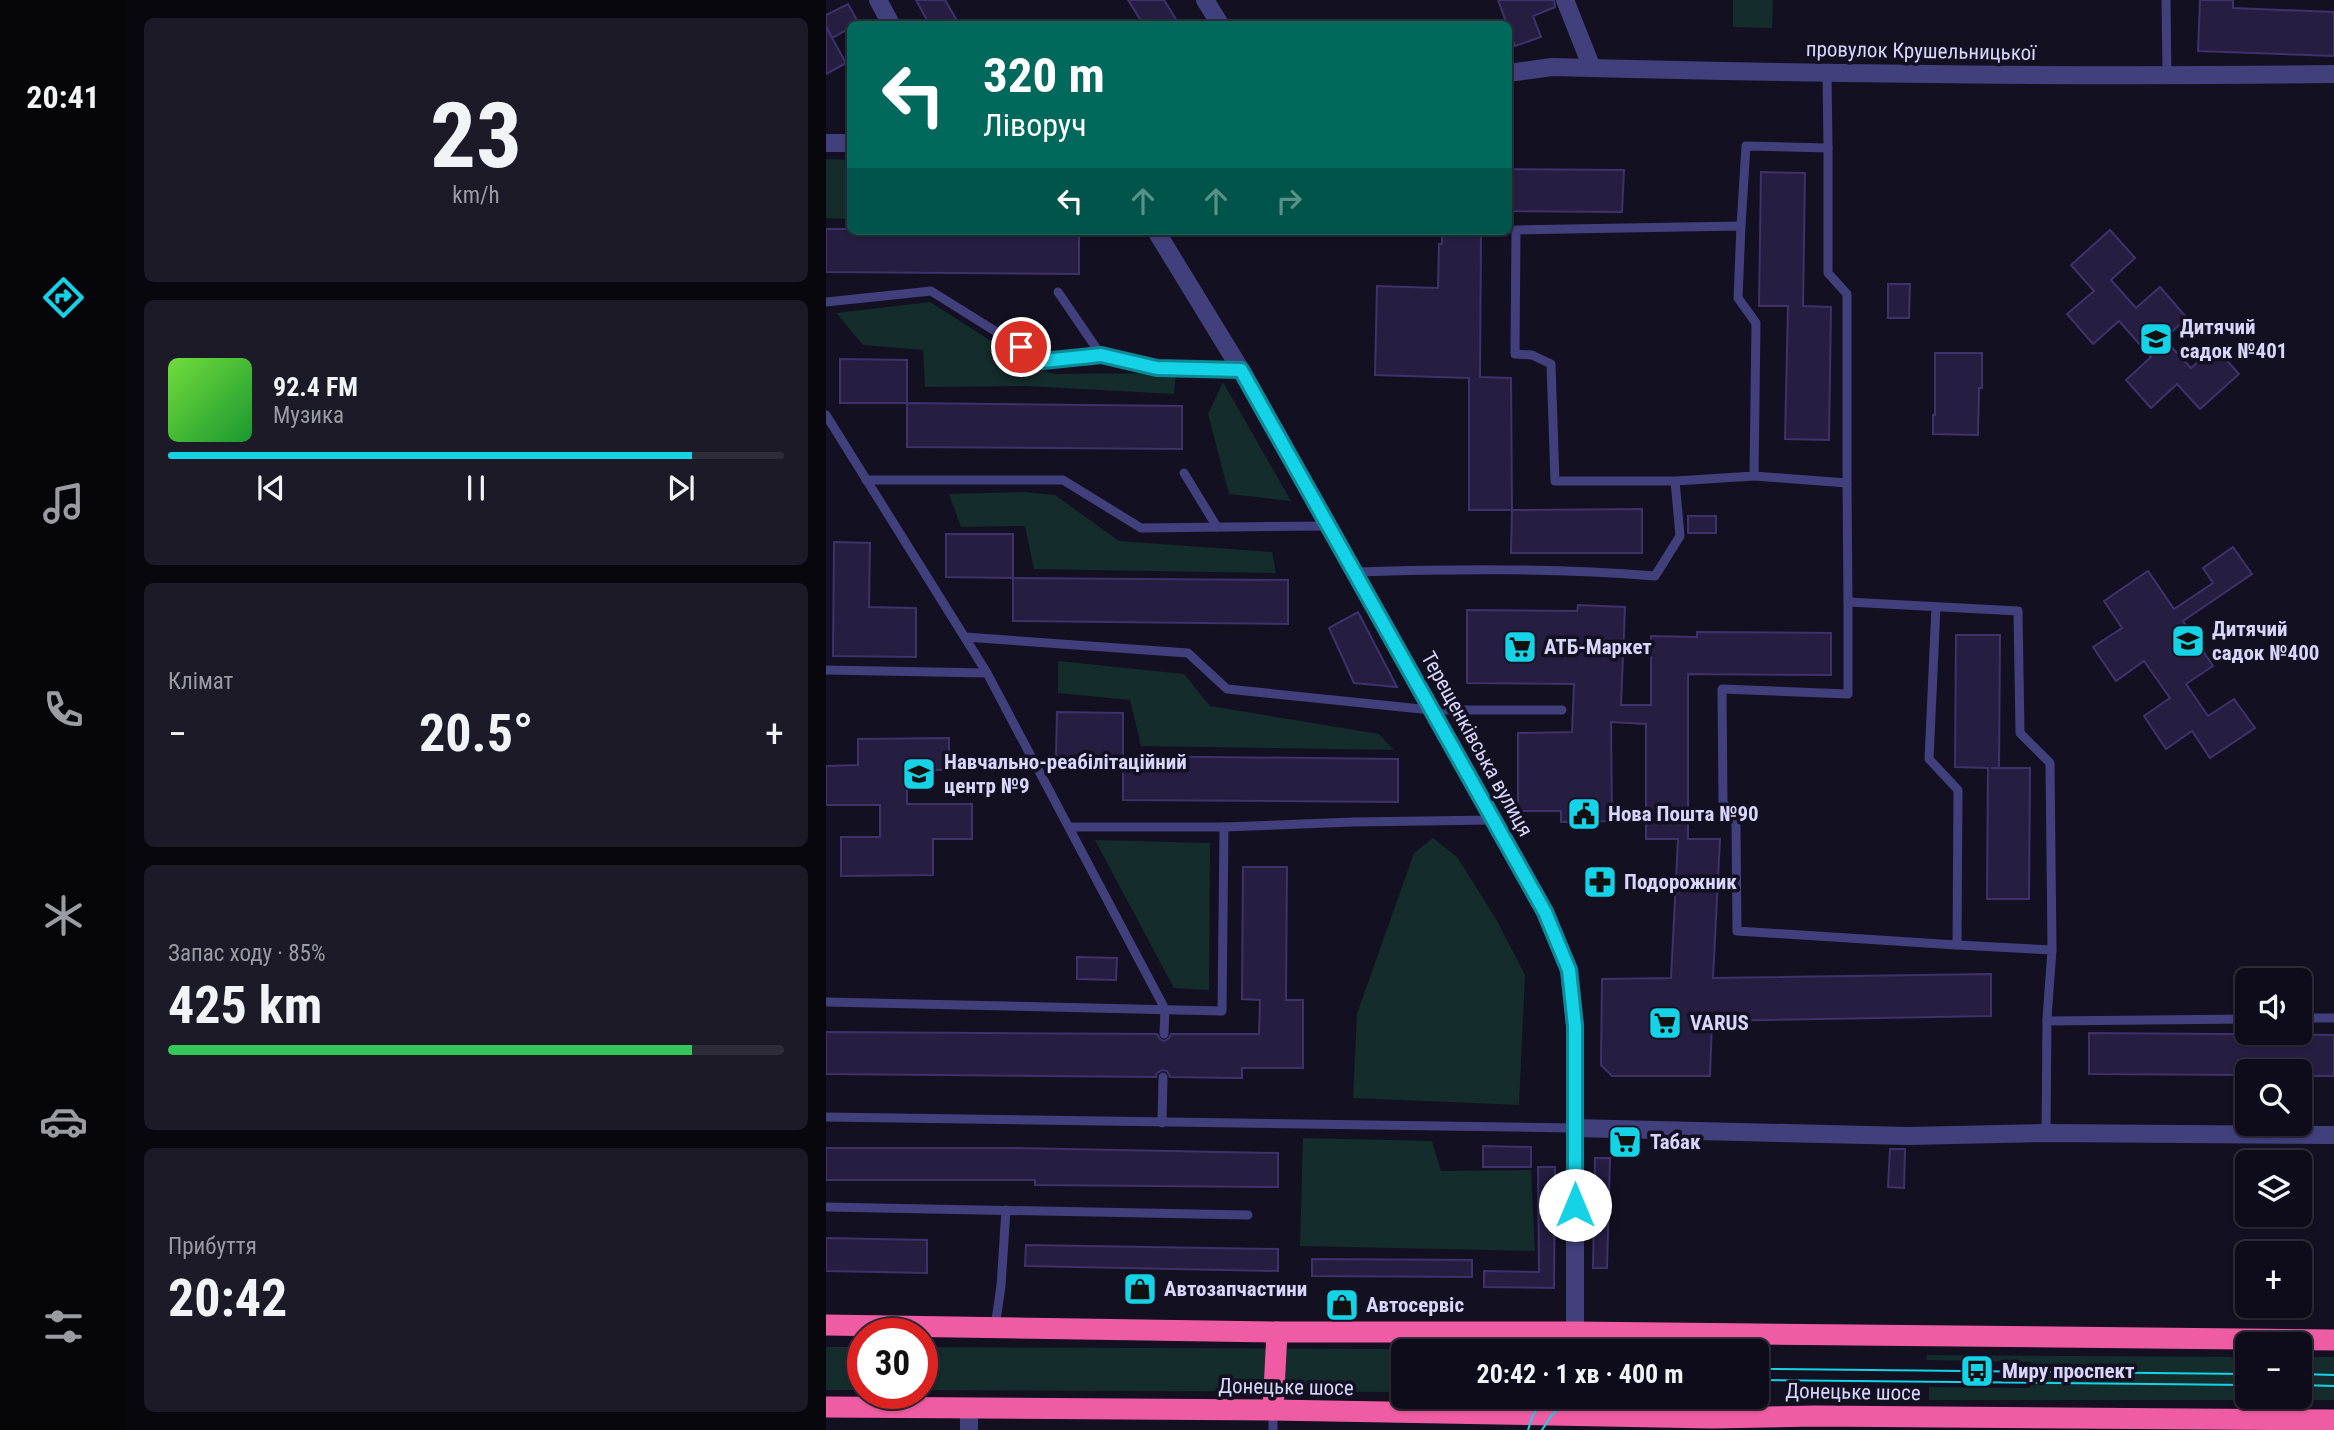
<!DOCTYPE html>
<html lang="uk">
<head>
<meta charset="utf-8">
<style>
  body { margin:0; font-family:"Roboto Condensed",sans-serif; background:#1c1a27; color:#f1f3f6; height:100vh; display:flex; flex-direction:column; font-size:26px; white-space:nowrap }
  * { box-sizing:border-box; margin:0 }
  p { font-size:23px; color:#9b9ba2 }
  .icon { flex:none; width:38px; height:38px; fill:none; stroke:currentColor; stroke-width:2; stroke-linecap:round; stroke-linejoin:round }
  .map { position:relative; flex:1; overflow:hidden }
  .sheet { display:flex; flex-direction:column; gap:18px; padding:18px; background:#08070e; width:700px }
  .sheet>* { flex:none }
  .guide { position:absolute; left:21px; top:21px; width:665px; height:214px; border-radius:10px; box-shadow:0 2px 5px #0004,0 0 0 2px #2e2c39; background:#00695c; color:#fff; overflow:hidden }
  .controls { position:absolute; left:1409px; top:968px; display:grid; gap:14px }
  .controls a { display:grid; place-items:center; width:77px; height:77px; border-radius:10px; background:#0e0c1a; box-shadow:0 2px 5px #0004,0 0 0 2px #2e2c39; font-size:35px }
  .speed { position:absolute; left:21px; top:1318px; display:flex; gap:14px; font-size:35px; font-weight:700; text-align:center }
  .speed>* { display:grid; place-content:center; width:91px; height:91px; border-radius:50%; background:#0e0c1a; box-shadow:0 2px 5px #0004,0 0 0 2px #2e2c39; line-height:1 }
  .speed .limit { border:10px solid #d22; background:#fff; color:#111 }
  .pin { position:absolute; display:grid; place-items:center; width:60px; height:60px; color:#fff; margin:-30px; border:4px solid #fff; border-radius:50%; box-shadow:0 2px 7px #0007 }
  .me { position:absolute; width:77px; margin:-38px; rotate:0deg; stroke-linejoin:round; filter:drop-shadow(0 0 5px #0008) }
  .turn { display:flex; align-items:center; gap:24px; height:147px; padding:0 21px; font-size:32px }
  .turn .icon { width:91px; height:91px; stroke-width:2.5 }
  .turn b { display:block; font-size:49px; line-height:60px }
  .lanes { display:flex; align-items:center; height:66px; padding:0 21px; background:#0003; justify-content:center; gap:35px; direction:ltr }
  .lanes .off { opacity:.35 }
  .big { font-size:52px; font-weight:700; line-height:1.1 }
  .sheet .tile { flex:1; display:flex; flex-direction:column; justify-content:center; gap:10px; min-width:0; padding:0 24px; border-radius:10px; background:#1c1a27 }
  .sheet .dial { align-items:center; gap:0 }
  .dial b { font-size:91px; line-height:1 }
  .song { display:flex; align-items:center; gap:21px }
  .cover { width:84px; height:84px; border-radius:10px; background:linear-gradient(135deg,hsl(100 70% 55%),hsl(130 70% 35%)) }
  .played { height:7px; border-radius:4px; background:linear-gradient(90deg,#15d3e7 85%,#2e2c39 85%) }
  .keys { display:flex; justify-content:space-around; direction:ltr }
  .heat { display:flex; justify-content:space-between; align-items:center; font-size:38px; direction:ltr }
  .charge { height:10px; border-radius:5px; background:linear-gradient(90deg,#34c759 85%,#2e2c39 0) }
  .trip { position:absolute; left:565px; top:1339px; width:378px; height:70px; border-radius:10px; background:#0e0c1a; box-shadow:0 2px 5px #0004,0 0 0 2px #2e2c39; font-weight:700; line-height:70px; text-align:center }
  main { display:flex; flex:1; min-height:0 }
  .tabs { display:flex; flex-direction:column; width:126px; justify-content:space-around; align-items:center; background:#06050a; color:#9b9ba2 }
  .tabs .icon { width:49px; height:49px }
  .tabs .active { color:#15d3e7 }
  .tabs b { font-size:32px; color:#f1f3f6 }
  .map>svg:first-child { display:block }
  .green { fill:#142c2b }
  .building { fill:#251e41; stroke:#3d326b; stroke-width:2 }
  .lines { fill:none; stroke-linecap:round; stroke-linejoin:round }
  .lane { stroke:#423f7d; stroke-width:9 }
  .street { stroke:#423f7d; stroke-width:18 }
  .highway { stroke:#f05ca3; stroke-width:21 }
  .tram { stroke:#15d3e7; stroke-width:2 }
  .route-casing { stroke:#0e8996; stroke-width:18 }
  .route { stroke:#15d3e7; stroke-width:12 }
  .labels { text-anchor:middle; dominant-baseline:central; stroke-width:7; stroke-linejoin:round; paint-order:stroke }
  .street-label { font-size:21px; fill:#d9d5fb; stroke:#131022 }
  .poi-label { font-size:21px; font-weight:bold; fill:#d9d5fb; stroke:#131022; text-anchor:start }
</style>
</head>
<body>
<main>
<nav class="tabs">
<b>20:41</b>
<svg class="icon active" aria-label="directions" viewBox="0 0 24 24"><path d="M12 3l9 9-9 9-9-9zM9 14v-3h6M13 9l2 2-2 2"/></svg>
<svg class="icon" aria-label="music" viewBox="0 0 24 24"><path d="M9 18V5l10-2v13"/><circle cx="6" cy="18" r="3"/><circle cx="16" cy="16" r="3"/></svg>
<svg class="icon" aria-label="phone" viewBox="0 0 24 24"><path d="M5 4h4l2 5-3 2q2 4 5 5l2-3 5 2v4C11 20 4 13 5 4z"/></svg>
<svg class="icon" aria-label="climate" viewBox="0 0 24 24"><path d="M12 3v18M4 7l16 10M4 17L20 7"/></svg>
<svg class="icon" aria-label="car" viewBox="0 0 24 24"><path d="M5 17H2v-5l4-1 3-4h7l3 4 3 1v5h-3M9 17h6M6 11h13"/><circle cx="7" cy="17" r="2"/><circle cx="17" cy="17" r="2"/></svg>
<svg class="icon" aria-label="filters" viewBox="0 0 24 24"><path d="M4 7h16M4 17h16"/><circle cx="9" cy="7" r="2"/><circle cx="15" cy="17" r="2"/></svg>
</nav>
<section class="sheet">
<div class="tile dial"><b>23</b><p>km/h</p></div>
<div class="tile">
<div class="song"><i class="cover"></i><div><b>92.4 FM</b><p>Музика</p></div></div>
<div class="played"></div>
<div class="keys"><svg class="icon" aria-label="previous" viewBox="0 0 24 24"><path d="M18 5L8 12l10 7zM5 5v14"/></svg><svg class="icon" aria-label="pause" viewBox="0 0 24 24"><path d="M8 5v14M16 5v14"/></svg><svg class="icon" aria-label="next" viewBox="0 0 24 24"><path d="M6 5l10 7-10 7zM19 5v14"/></svg></div>
</div>
<div class="tile"><p>Клімат</p>
<div class="heat"><a>−</a><b class="big">20.5°</b><a>+</a></div>
</div>
<div class="tile"><p>Запас ходу · 85%</p><b class="big">425 km</b><div class="charge"></div></div>
<div class="tile"><p>Прибуття</p><b class="big">20:42</b></div>
</section>
<div class="map">
<svg width="1508" height="1430" viewBox="0 0 1508 1430">
  <rect width="100%" height="100%" fill="#131022"/>
  <g class="green">
    <polygon points="907,0 947,0 946,28 907,27"/>
    <polygon points="0,159 24,160 24,219 0,218"/>
    <polygon points="104,302 204,366 228,374 350,373 348,394 200,386 99,387 97,350 37,345 10,313"/>
    <polygon points="397,382 465,501 403,494 382,414"/>
    <polygon points="198,492 229,495 293,541 446,552 450,573 208,569 199,526 135,527 123,494"/>
    <polygon points="232,661 358,674 384,706 553,734 568,750 315,746 304,700 232,693"/>
    <polygon points="607,838 631,857 670,919 699,975 693,1105 527,1098 531,1014 588,853"/>
    <polygon points="269,840 384,843 383,990 348,988"/>
    <polygon points="477,1138 606,1141 615,1171 705,1170 709,1251 474,1246"/>
    <rect x="0" y="1347" width="37" height="43"/>
    <polygon points="96,1347 784,1350 784,1351 578,1351 577,1392 96,1390"/>
    <polygon points="1101,1355 1421,1357 1421,1396 1474,1396 1474,1357 1508,1357 1508,1400 1103,1400 1103,1387 1204,1388 1205,1362 1100,1360"/>
  </g>
  <g class="building">
    <polygon points="90,0 119,0 133,24 103,24"/>
    <polygon points="302,0 338,0 353,24 317,24"/>
    <polygon points="672,0 728,0 729,7 707,16 715,37 689,46"/>
    <polygon points="1374,0 1407,0 1407,8 1508,12 1508,56 1372,51"/>
    <polygon points="22,4 33,24 24,24 24,28 6,38 0,26 0,15"/>
    <polygon points="0,27 20,63 0,74"/>
    <polygon points="682,169 798,170 796,212 682,211"/>
    <polygon points="935,172 979,173 977,306 1005,307 1003,440 959,439 962,306 933,306"/>
    <polygon points="0,229 24,229 24,231 253,231 253,274 0,272"/>
    <polygon points="1284,230 1309,258 1285,280 1310,308 1334,287 1361,318 1338,339 1365,368 1389,347 1413,374 1374,409 1351,384 1325,408 1300,380 1325,357 1293,321 1267,344 1241,314 1268,291 1245,265"/>
    <polygon points="616,231 655,231 654,377 685,378 686,510 643,510 643,378 549,375 551,286 612,288 613,244 616,244"/>
    <polygon points="1062,284 1084,284 1083,318 1062,318"/>
    <polygon points="1109,353 1156,353 1156,388 1153,388 1152,435 1107,434 1107,415 1109,415"/>
    <polygon points="14,359 81,360 81,403 14,403"/>
    <polygon points="81,403 356,406 356,449 81,447"/>
    <polygon points="816,509 816,553 685,553 686,510"/>
    <rect x="862" y="516" width="28" height="17"/>
    <polygon points="120,534 187,534 187,578 120,577"/>
    <polygon points="8,542 44,543 43,607 90,608 90,657 7,656"/>
    <polygon points="1407,547 1426,574 1357,621 1387,666 1360,684 1382,716 1408,699 1429,728 1384,758 1366,731 1340,749 1318,716 1344,698 1318,661 1290,681 1267,647 1296,628 1278,601 1322,571 1348,609 1387,583 1377,568"/>
    <polygon points="187,578 462,580 462,624 187,621"/>
    <polygon points="752,605 799,607 795,705 825,705 825,636 871,637 871,632 1005,633 1005,675 862,674 862,839 894,839 887,978 1165,974 1165,1016 886,1021 884,1076 786,1076 775,1065 776,979 845,978 852,839 820,839 820,724 785,722 786,821 735,822 735,811 692,811 692,733 746,732 748,684 641,683 641,610 751,611"/>
    <polygon points="532,612 571,687 528,683 503,628"/>
    <polygon points="1130,635 1174,635 1173,768 1165,768 1204,768 1203,899 1161,899 1162,768 1129,767"/>
    <polygon points="231,712 297,713 297,756 230,756"/>
    <polygon points="123,738 123,770 81,770 81,804 146,804 146,839 107,839 107,875 15,876 15,837 54,837 54,805 0,805 0,766 32,765 32,739"/>
    <polygon points="297,756 572,759 572,802 297,800"/>
    <polygon points="417,867 461,867 460,1000 477,1000 477,1068 416,1068 416,1078 406,1078 344,1077 341,1071 336,1070 331,1073 330,1077 0,1074 0,1032 331,1034 334,1039 338,1041 343,1038 345,1034 433,1034 434,1000 416,999"/>
    <polygon points="251,957 291,958 290,980 251,979"/>
    <polygon points="1263,1033 1508,1035 1508,1076 1474,1076 1474,1071 1421,1071 1421,1075 1263,1074"/>
    <polygon points="657,1146 705,1147 705,1167 657,1167"/>
    <polygon points="0,1148 188,1148 452,1153 452,1187 209,1185 209,1180 0,1180"/>
    <polygon points="1064,1149 1079,1149 1078,1188 1062,1187"/>
    <polygon points="769,1158 784,1158 781,1268 767,1268"/>
    <polygon points="712,1167 729,1167 728,1288 658,1287 658,1271 713,1272"/>
    <polygon points="0,1238 101,1240 101,1273 0,1271"/>
    <polygon points="200,1245 452,1249 452,1271 199,1266"/>
    <polygon points="486,1259 646,1260 646,1277 486,1276"/>
  </g>
  <g class="lines">
    <g class="lane">
      <polyline points="1340,0 1341,75"/>
      <polyline points="915,226 920,146 1002,148 1001,73"/>
      <polyline points="232,292 275,355"/>
      <polyline points="0,302 105,291 217,361 275,355 331,368 415,370"/>
      <polyline points="0,415 161,673 339,1009 338,1034"/>
      <polyline points="358,473 391,527"/>
      <polyline points="928,476 1021,483 1021,294 1002,273 1002,148"/>
      <polyline points="40,480 237,480 315,528 502,526"/>
      <polyline points="1021,483 1022,602 1192,611 1194,733 1224,763 1226,950"/>
      <path d="M530 572C630 569 730 568 829 576L854 536 849 481H729L725 364 706 355 689 354 690 230 915 226 912 298 930 323 928 476 849 481"/>
      <polyline points="1022,602 1022,694 896,689 897,802 910,824 911,931 1131,945 1132,790 1103,759 1110,607"/>
      <polyline points="139,637 362,653 401,689 605,710 736,710"/>
      <polyline points="0,670 161,673"/>
      <polyline points="243,827 398,827 527,822 667,820"/>
      <polyline points="1131,945 1226,950 1221,1018 1220,1133"/>
      <polyline points="0,1002 396,1011 398,827"/>
      <polyline points="1474,1018 1508,1018"/>
      <polyline points="1221,1021 1421,1019"/>
      <polyline points="0,1117 749,1128"/>
      <polyline points="336,1123 337,1077"/>
      <polyline points="0,1207 422,1215"/>
      <polyline points="169,1327 175,1286 180,1210"/>
      <polyline points="447,1411 447,1430"/>
    </g>
    <g class="street">
      <polyline points="52,0 65,24"/>
      <polyline points="379,0 394,24"/>
      <polyline points="739,0 766,68"/>
      <path d="M682 73 726 67C986 74 1247 77 1508 74"/>
      <polyline points="0,143 24,143"/>
      <polyline points="330,231 415,370 719,912 743,970 749,1026 749,1332"/>
      <polyline points="749,1128 1082,1136 1220,1133 1508,1135"/>
      <polyline points="143,1430 143,1409"/>
    </g>
    <g class="highway">
      <polyline points="0,1325 451,1332 749,1332 1508,1340"/>
      <polyline points="0,1407 447,1410 886,1418 989,1416 1508,1420"/>
      <polyline points="447,1410 451,1332"/>
    </g>
    <g class="tram">
      <polyline points="945,1369 1421,1374"/>
      <polyline points="1474,1374 1508,1375"/>
      <polyline points="931,1380 1421,1385"/>
      <polyline points="1474,1385 1508,1386"/>
      <polyline points="702,1430 707,1415 721,1396"/>
      <polyline points="716,1430 725,1416 746,1396"/>
    </g>
  </g>
  <g class="lines">
    <defs>
      <polyline id="route" points="195,347 217,361 275,355 331,368 415,370 719,912 743,970 749,1026 749,1205"/>
    </defs>
    <use href="#route" class="route-casing"/>
    <use href="#route" class="route"/>
  </g>
  <defs>
    <symbol id="school-square" viewBox="-11 -11 22 22"><rect x="-9" y="-9" width="18" height="18" rx="4" fill="#15d3e7" stroke="#131022"/><path d="M0-5L7-2L0 1L-7-2ZM-4 1L0 2.5L4 1V4Q0 6-4 4Z" fill="#111"/></symbol>
    <symbol id="supermarket-square" viewBox="-11 -11 22 22"><rect x="-9" y="-9" width="18" height="18" rx="4" fill="#15d3e7" stroke="#131022"/><path d="M-6-5.5h2.5l.6 2H6L4.5 2H-2.5L-4.4-4H-6ZM-1.5 3.2a1.3 1.3 0 1 0 .1 0ZM3 3.2a1.3 1.3 0 1 0 .1 0Z" fill="#111"/></symbol>
    <symbol id="civic-square" viewBox="-11 -11 22 22"><rect x="-9" y="-9" width="18" height="18" rx="4" fill="#15d3e7" stroke="#131022"/><path d="M-.6-6.5H3V-4.5H.6V-3L4-1V1h2V6H-6V1h2V-1L-.6-3ZM-1.2 2.5V6h2.4V2.5Z" fill="#111"/></symbol>
    <symbol id="pharmacy-square" viewBox="-11 -11 22 22"><rect x="-9" y="-9" width="18" height="18" rx="4" fill="#15d3e7" stroke="#131022"/><path d="M-2-6h4v4h4v4h-4v4h-4v-4h-4v-4h4Z" fill="#111"/></symbol>
    <symbol id="shop-square" viewBox="-11 -11 22 22"><rect x="-9" y="-9" width="18" height="18" rx="4" fill="#15d3e7" stroke="#131022"/><path d="M-5-2.5h2.3a2.7 3.5 0 0 1 5.4 0H5L5.5 6h-11ZM-1.5-2.5h3a1.5 2.3 0 0 0-3 0Z" fill="#111"/></symbol>
    <symbol id="bus-square" viewBox="-11 -11 22 22"><rect x="-9" y="-9" width="18" height="18" rx="4" fill="#15d3e7" stroke="#131022"/><path d="M-5-6H5V4H4V6H2V4H-2V6H-4V4H-5ZM-3.5-4V0h7V-4ZM-3.5 1.2v1.5H-2V1.2ZM2 1.2v1.5H3.5V1.2Z" fill="#111"/></symbol>
  </defs>
  <g fill-rule="evenodd">
    <use href="#school-square" x="1311" y="320" width="38" height="38"/>
    <use href="#school-square" x="1343" y="622" width="38" height="38"/>
    <use href="#supermarket-square" x="675" y="628" width="38" height="38"/>
    <use href="#school-square" x="74" y="755" width="38" height="38"/>
    <use href="#civic-square" x="739" y="795" width="38" height="38"/>
    <use href="#pharmacy-square" x="755" y="863" width="38" height="38"/>
    <use href="#supermarket-square" x="820" y="1004" width="38" height="38"/>
    <use href="#supermarket-square" x="780" y="1123" width="38" height="38"/>
    <use href="#shop-square" x="295" y="1270" width="38" height="38"/>
    <use href="#shop-square" x="497" y="1286" width="38" height="38"/>
    <use href="#bus-square" x="1132" y="1352" width="38" height="38"/>
  </g>
  <g class="labels">
    <g class="street-label">
      <text transform="translate(1095 51) rotate(1)">провулок Крушельницької</text>
      <text transform="translate(651 744) rotate(61)">Терещенківська вулиця</text>
      <text transform="translate(460 1387) rotate(1)">Донецьке шосе</text>
      <text transform="translate(1027 1392) rotate(1)">Донецьке шосе</text>
    </g>
    <g class="poi-label">
      <text x="1354" y="327">Дитячий<tspan x="1354" dy="24">садок №401</tspan></text>
      <text x="1386" y="629">Дитячий<tspan x="1386" dy="24">садок №400</tspan></text>
      <text x="718" y="647">АТБ-Маркет</text>
      <text x="118" y="762">Навчально-реабілітаційний<tspan x="118" dy="24">центр №9</tspan></text>
      <text x="782" y="814">Нова Пошта №90</text>
      <text x="798" y="882">Подорожник</text>
      <text x="864" y="1023">VARUS</text>
      <text x="824" y="1142">Табак</text>
      <text x="338" y="1289">Автозапчастини</text>
      <text x="540" y="1305">Автосервіс</text>
      <text x="1176" y="1371">Миру проспект</text>
    </g>
  </g>
</svg>
<div class="controls">
<a><svg class="icon" aria-label="sound" viewBox="0 0 24 24"><path d="M4 9h4l5-4v14l-5-4H4zM17 9q2 3 0 6"/></svg></a>
<a><svg class="icon" aria-label="search" viewBox="0 0 24 24"><circle cx="10" cy="10" r="6"/><path d="M15 15l6 6"/></svg></a>
<a><svg class="icon" aria-label="layers" viewBox="0 0 24 24"><path d="M12 4l9 5-9 5-9-5zM3 14l9 5 9-5"/></svg></a>
<a>+</a>
<a>−</a>
</div>
<div class="speed"><div class="limit">30</div></div>
<div class="pin" style="left:195px;top:347px;background:#d93025"><svg class="icon" aria-label="arrive" viewBox="0 0 24 24"><path d="M6 21V4h12l-3 4 3 4H6"/></svg></div>
<svg class="me" style="left:749px;top:1205px" viewBox="-20 -20 40 40"><circle r="19" fill="#fff"/><path d="M0-13L10 11 0 6-10 11z" fill="#15d3e7"/></svg>
<div class="trip">20:42 · 1 хв · 400 m</div>
<div class="guide">
<div class="turn"><svg class="icon" aria-label="left" viewBox="0 0 24 24"><path d="M17 20v-9H6M10 6l-5 5 5 5"/></svg><div><b>320 m</b>Ліворуч</div></div>
<div class="lanes"><svg class="icon" aria-label="left" viewBox="0 0 24 24"><path d="M17 20v-9H6M10 6l-5 5 5 5"/></svg><svg class="icon off" aria-label="ahead" viewBox="0 0 24 24"><path d="M12 20V5M6 11l6-6 6 6"/></svg><svg class="icon off" aria-label="ahead" viewBox="0 0 24 24"><path d="M12 20V5M6 11l6-6 6 6"/></svg><svg class="icon off" aria-label="right" viewBox="0 0 24 24"><path d="M7 20v-9h11M14 6l5 5-5 5"/></svg></div>
</div>
</div>
</main>
</body>
</html>
